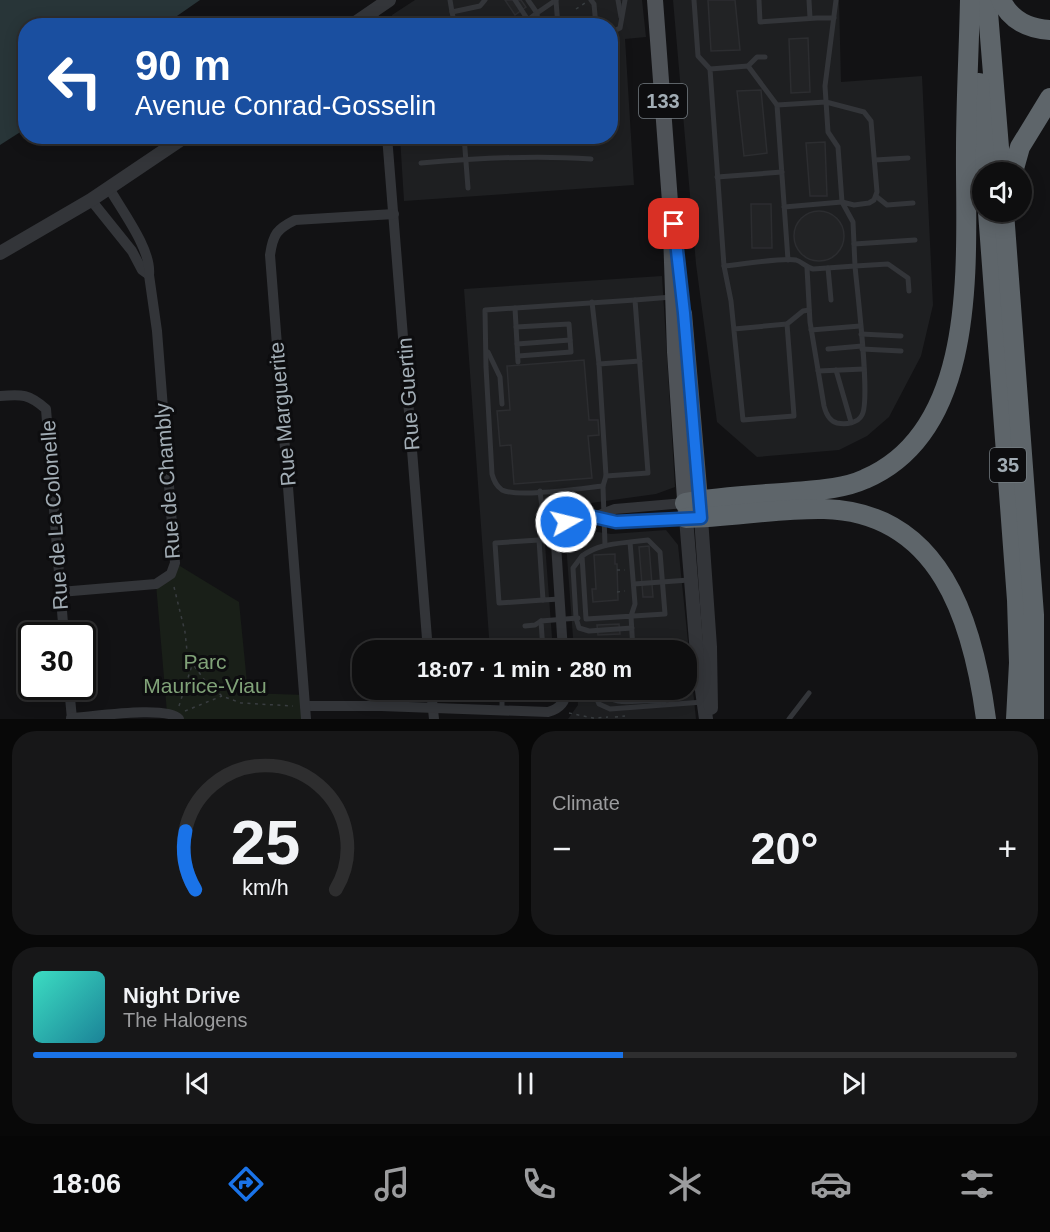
<!DOCTYPE html>
<html lang="en">
<head>
<meta charset="utf-8">
<style>
  body { margin:0; font-family:Helvetica,sans-serif; background:#171718; color:#f1f3f6; height:100vh; display:flex; flex-direction:column; font-size:22px; white-space:nowrap }
  * { box-sizing:border-box; margin:0 }
  p { font-size:20px; color:#9b9c9e }
  .icon { flex:none; width:33px; height:33px; fill:none; stroke:currentColor; stroke-width:2; stroke-linecap:round; stroke-linejoin:round }
  .map { position:relative; height:719px; overflow:hidden }
  .panel { display:flex; flex-direction:column; gap:12px; padding:12px; background:#080808; flex:1 }
  .panel>* { flex:none }
  .top-card { position:absolute; left:18px; top:18px; width:600px; height:126px; border-radius:24px; box-shadow:0 3px 15px #0003,0 0 0 2px #2e2e2f; background:#1a4fa0; color:#fff; overflow:hidden }
  .controls { position:absolute; left:972px; top:162px; display:grid; gap:12px }
  .controls a { display:grid; place-items:center; width:60px; height:60px; border-radius:50%; background:#0e0e0f; box-shadow:0 3px 15px #0003,0 0 0 2px #2e2e2f; font-size:30px }
  .speed { position:absolute; left:18px; top:622px; display:flex; gap:12px; font-size:30px; font-weight:700; text-align:center }
  .speed>* { display:grid; place-content:center; width:78px; height:78px; border-radius:50%; background:#0e0e0f; box-shadow:0 3px 15px #0003,0 0 0 2px #2e2e2f; line-height:1 }
  .speed .limit { border:3px solid #111; border-radius:9px; background:#fff; color:#111 }
  .pin { position:absolute; display:grid; place-items:center; width:51px; height:51px; color:#fff; margin:-26px; border-radius:12px; box-shadow:0 3px 9px #0006 }
  .me { position:absolute; width:66px; margin:-33px; rotate:82deg; stroke-linejoin:round; filter:drop-shadow(0 0 4px #0008) }
  .turn { display:flex; align-items:center; gap:21px; height:126px; padding:0 18px; font-size:27px }
  .turn .icon { width:78px; height:78px; stroke-width:2.5 }
  .turn b { display:block; font-size:42px; line-height:51px }
  .big { font-size:45px; font-weight:700; line-height:1.1 }
  .panel .widget { flex:1; display:flex; flex-direction:column; justify-content:center; gap:9px; min-width:0; padding:0 21px; border-radius:24px; background:#171718 }
  .panel .dial { align-items:center; gap:0 }
  .dial svg { height:156px; overflow:visible; fill:none; stroke:#2e2e2f; stroke-width:7; stroke-linecap:round; text-anchor:middle }
  .dial text { fill:#f1f3f6; stroke:none }
  .song { display:flex; align-items:center; gap:18px }
  .cover { width:72px; height:72px; border-radius:9px; background:linear-gradient(135deg,hsl(170 70% 55%),hsl(190 70% 35%)) }
  .played { height:6px; border-radius:3px; background:linear-gradient(90deg,#1a73e8 60%,#2e2e2f 60%) }
  .keys { display:flex; justify-content:space-around; direction:ltr }
  .heat { display:flex; justify-content:space-between; align-items:center; font-size:33px; direction:ltr }
  .panel .tiles { flex:1; display:grid; gap:12px; grid-template-columns:1fr 1fr }
  .widget:last-child { grid-column:span 2 }
  .trip { position:absolute; left:352px; top:640px; width:345px; height:60px; border-radius:24px; background:#0e0e0f; box-shadow:0 3px 15px #0003,0 0 0 2px #2e2e2f; font-weight:700; line-height:60px; text-align:center }
  .tab-bar { display:flex; height:96px; justify-content:space-around; align-items:center; background:#060606; color:#9b9c9e }
  .tab-bar .icon { width:42px; height:42px }
  .tab-bar .selected { color:#1a73e8 }
  .tab-bar b { font-size:27px; color:#f1f3f6 }
  .map>svg:first-child { display:block }
  .built { fill:#1e1f21 }
  .green { fill:#191f18 }
  .water { fill:#283538 }
  .building { fill:#222325; stroke:#2c2d30; stroke-width:1.5 }
  .lines { fill:none; stroke-linecap:round; stroke-linejoin:round }
  .path { stroke:#393d40; stroke-width:1.5; stroke-dasharray:3 4.5; stroke-linecap:butt }
  .service { stroke:#333539; stroke-width:5 }
  .minor { stroke:#333539; stroke-width:10 }
  .tertiary { stroke:#333539; stroke-width:14 }
  .primary { stroke:#4f5358; stroke-width:16 }
  .motorway { stroke:#5e656a; stroke-width:20 }
  .route-casing { stroke:#114b97; stroke-width:15 }
  .route { stroke:#1a73e8; stroke-width:10 }
  .labels { text-anchor:middle; dominant-baseline:central; stroke-width:6; stroke-linejoin:round; paint-order:stroke }
  .shield { fill:#0d0d0f; stroke:#757d83; stroke-width:1.5 }
  .shield-label { font-size:20px; font-weight:bold; fill:#a2adb5 }
  .street-label { font-size:21px; fill:#a2adb5; stroke:#0d0d0f }
  .park-label { font-size:21px; fill:#80a278; stroke:#0d0d0f }
</style>
</head>
<body>
<div class="map">
<svg width="1050" height="719" viewBox="0 0 1050 719">
  <rect width="100%" height="100%" fill="#121214"/>
  <g class="built">
    <polygon points="415,0 642,0 646,37 625,39 634,185 404,201 400,137 610,136 610,26 393,26 392,15"/>
    <polygon points="673,0 839,0 841,82 922,76 933,305 921,356 889,417 867,436 839,450 757,457 717,422 696,264"/>
    <polygon points="662,276 675,487 656,494 555,508 544,530 553,651 490,651 464,289"/>
    <polygon points="584,530 611,534 666,530 678,545 696,719 568,719 578,705 577,690 687,690 687,651 574,651 566,543 571,533"/>
    <polygon points="493,690 555,690 547,701 494,700"/>
  </g>
  <polygon class="green" points="175,563 239,602 248,693 305,695 306,719 179,719 167,713 156,584"/>
  <polygon class="water" points="0,0 200,0 164,25 26,26 25,129 0,145"/>
  <g class="building">
    <polygon points="505,0 521,0 526,7 515,15"/>
    <polygon points="708,0 735,0 740,50 711,51"/>
    <polygon points="808,38 810,92 791,93 789,39"/>
    <polygon points="761,90 767,153 744,156 737,91"/>
    <polygon points="825,142 827,196 810,196 806,143"/>
    <polygon points="751,204 771,204 772,248 752,248"/>
    <circle cx="819" cy="236" r="25"/>
    <polygon points="584,360 589,420 598,420 599,435 588,436 592,478 514,484 511,445 500,446 497,411 510,410 507,366"/>
    <polygon points="649,546 653,597 643,597 639,547"/>
    <polygon points="615,554 615,564 617,564 618,600 593,602 592,589 596,589 594,555"/>
    <polygon points="619,624 620,634 598,635 597,625"/>
    <polygon points="618,690 653,690 654,697 619,699"/>
  </g>
  <g class="lines">
    <g class="path">
      <polyline points="576,9 585,3"/>
      <polyline points="617,570 625,570"/>
      <polyline points="174,587 185,632 187,651 192,663 206,682 222,696 241,703 293,706"/>
      <polyline points="617,592 625,591"/>
      <polyline points="179,706 192,665"/>
      <polyline points="185,711 222,696"/>
      <polyline points="569,713 593,718 608,717"/>
      <polyline points="615,717 625,716"/>
    </g>
    <g class="service">
      <polyline points="450,0 452,12 480,6 485,0"/>
      <polyline points="515,0 528,20 537,13"/>
      <polyline points="528,0 537,13 556,0"/>
      <polyline points="591,0 594,4 596,26"/>
      <polyline points="618,0 621,17"/>
      <polyline points="694,0 698,56 710,69"/>
      <polyline points="759,0 760,22 817,18 834,18"/>
      <polyline points="809,0 810,18"/>
      <polyline points="556,1 558,26"/>
      <polyline points="452,12 455,26"/>
      <polyline points="537,13 538,26"/>
      <polyline points="610,33 620,28 625,0"/>
      <polyline points="748,66 757,57 765,57"/>
      <polyline points="777,105 788,260"/>
      <polyline points="464,136 468,188"/>
      <polyline points="875,160 908,158"/>
      <path d="M421 163C477 158 535 155 591 159"/>
      <polyline points="717,177 782,172"/>
      <polyline points="877,197 887,205 913,203"/>
      <path d="M784 207 842 202 854 205 869 203 874 200 877 192 871 121 864 112 826 102 777 105 748 66 710 69 724 266C739 265 783 257 796 260 802 262 806 267 813 269L855 266 853 222 842 202 838 147 828 132 825 86 836 0"/>
      <polyline points="854,244 915,240"/>
      <polyline points="724,266 731,301 743,420 794,416 787,324 734,329"/>
      <path d="M807 268 810 322 824 406C826 414 829 421 837 423 846 425 858 423 862 415 871 400 857 290 855 266L888 264 908 278 909 291"/>
      <polyline points="828,268 831,300"/>
      <polyline points="592,302 599,364"/>
      <polyline points="515,308 518,362"/>
      <polyline points="787,324 803,311 809,310"/>
      <polyline points="516,327 569,324 571,352 518,356"/>
      <polyline points="811,330 860,326"/>
      <polyline points="861,334 901,336"/>
      <polyline points="517,344 570,340"/>
      <polyline points="828,349 862,346"/>
      <polyline points="862,349 901,351"/>
      <polyline points="488,352 500,377 502,404"/>
      <polyline points="836,370 851,422"/>
      <polyline points="818,371 864,369"/>
      <polyline points="606,476 599,364 640,361"/>
      <path d="M603 486C583 488 518 498 502 490 496 486 494 481 492 474L486 367 485 310 635 300"/>
      <polyline points="540,491 542,508 563,524"/>
      <polyline points="556,539 539,540 543,600 560,599"/>
      <polyline points="539,540 495,543 499,603 543,600"/>
      <path d="M630 542 648 540 660 552 665 614 586 619 582 556C597 545 612 544 630 542L635 604 631 616 633 651"/>
      <polyline points="605,545 603,486 606,476 648,473 635,300 672,297"/>
      <polyline points="582,556 573,568 576,618 579,628 589,631 632,628"/>
      <polyline points="634,584 689,580"/>
      <polyline points="525,626 535,625 541,621"/>
      <polyline points="543,651 541,621 578,618"/>
      <polyline points="593,690 599,704 610,709 703,702"/>
      <path d="M602 690C617 712 642 695 663 703"/>
      <polyline points="663,690 664,703"/>
      <polyline points="502,710 502,690 508,690"/>
      <polyline points="789,719 809,693"/>
    </g>
    <g class="minor">
      <polyline points="372,12 377,26"/>
      <polyline points="387,136 428,651"/>
      <polyline points="91,200 132,251 142,270 149,275"/>
      <path d="M0 396C22 394 29 394 46 409L64 636"/>
      <polyline points="594,517 616,522 686,518"/>
      <path d="M60 592 156 584 171 574 175 563 157 331 149 275C152 250 122 211 109 188"/>
      <polyline points="563,651 556,544 558,530 570,520 594,517 615,509 685,503"/>
      <polyline points="69,687 72,719"/>
      <polyline points="431,690 434,719"/>
      <path d="M305 706H381L548 712C559 709 566 702 566 690"/>
      <path d="M71 718C92 717 167 705 179 719"/>
      <path d="M306 719 270 255C273 234 277 229 295 220L394 214"/>
    </g>
    <g class="tertiary">
      <polyline points="351,26 389,0"/>
      <polyline points="0,253 91,200 186,136"/>
      <polyline points="686,518 697,654 706,719"/>
      <polyline points="701,518 710,647 711,708"/>
    </g>
    <g class="primary">
      <polyline points="655,0 670,202 675,352 686,514"/>
      <polyline points="684,313 701,511"/>
    </g>
    <g class="motorway">
      <polyline points="987,0 1001,172"/>
      <path d="M1001 0C1010 20 1029 29 1050 30"/>
      <polyline points="979,83 985,172"/>
      <polyline points="1013,172 1020,147 1050,98"/>
      <polyline points="988,212 1017,600 1019,663 1016,719"/>
      <polyline points="1004,212 1034,615 1034,719"/>
      <path d="M685 503C721 496 758 495 794 492 818 490 843 489 865 479 982 429 965 254 966 150 966 100 969 50 970 0"/>
      <path d="M686 518C732 517 778 508 824 509 941 512 973 622 986 719"/>
    </g>
  </g>
  <g class="lines">
    <defs>
      <polyline id="route" points="566,522 594,517 616,522 701,518 684,313 674,224"/>
    </defs>
    <use href="#route" class="route-casing"/>
    <use href="#route" class="route"/>
  </g>
  <g class="labels">
    <g class="shield">
      <rect x="639" y="84" width="48" height="34" rx="4.5"/>
      <rect x="990" y="448" width="36" height="34" rx="4.5"/>
    </g>
    <g class="shield-label">
      <text x="663" y="101">133</text>
      <text x="1008" y="465">35</text>
    </g>
    <g class="street-label">
      <text transform="translate(408 394) rotate(-94)">Rue Guertin</text>
      <text transform="translate(282 414) rotate(-95)">Rue Marguerite</text>
      <text transform="translate(167 481) rotate(-94)">Rue de Chambly</text>
      <text transform="translate(54 515) rotate(-94)">Rue de La Colonelle</text>
    </g>
    <g class="park-label">
      <text x="205" y="661">Parc<tspan x="205" dy="24">Maurice-Viau</tspan></text>
    </g>
  </g>
</svg>
<div class="controls">
<a><svg class="icon" aria-label="sound" viewBox="0 0 24 24"><path d="M4 9h4l5-4v14l-5-4H4zM17 9q2 3 0 6"/></svg></a>
</div>
<div class="speed"><div class="limit">30</div></div>
<div class="pin" style="left:674px;top:224px;background:#d93025"><svg class="icon" aria-label="arrive" viewBox="0 0 24 24"><path d="M6 21V4h12l-3 4 3 4H6"/></svg></div>
<svg class="me" style="left:566px;top:522px" viewBox="-20 -20 40 40"><circle r="17" fill="#1a73e8" stroke="#fff" stroke-width="3"/><path d="M0-11L8 9 0 5-8 9z" fill="#fff"/></svg>
<div class="trip">18:07 · 1 min · 280 m</div>
<div class="top-card">
<div class="turn"><svg class="icon" aria-label="left" viewBox="0 0 24 24"><path d="M17 20v-9H6M10 6l-5 5 5 5"/></svg><div><b>90 m</b>Avenue Conrad-Gosselin</div></div>
</div>
</div>
<section class="panel">
<div class="tiles">
<div class="widget dial"><svg viewBox="0 0 100 80">
<path d="M14 69A42 42 0 1 1 86 69"/>
<path d="M14 69A42 42 0 0 1 9 39" stroke="#1a73e8"/>
<text x="50" y="56" font-size="32" font-weight="700">25</text>
<text x="50" y="72" font-size="11">km/h</text>
</svg></div>
<div class="widget"><p>Climate</p>
<div class="heat"><a>−</a><b class="big">20°</b><a>+</a></div>
</div>
<div class="widget">
<div class="song"><i class="cover"></i><div><b>Night Drive</b><p>The Halogens</p></div></div>
<div class="played"></div>
<div class="keys"><svg class="icon" aria-label="previous" viewBox="0 0 24 24"><path d="M18 5L8 12l10 7zM5 5v14"/></svg><svg class="icon" aria-label="pause" viewBox="0 0 24 24"><path d="M8 5v14M16 5v14"/></svg><svg class="icon" aria-label="next" viewBox="0 0 24 24"><path d="M6 5l10 7-10 7zM19 5v14"/></svg></div>
</div>
</div>
</section>
<nav class="tab-bar">
<b>18:06</b>
<svg class="icon selected" aria-label="directions" viewBox="0 0 24 24"><path d="M12 3l9 9-9 9-9-9zM9 14v-3h6M13 9l2 2-2 2"/></svg>
<svg class="icon" aria-label="music" viewBox="0 0 24 24"><path d="M9 18V5l10-2v13"/><circle cx="6" cy="18" r="3"/><circle cx="16" cy="16" r="3"/></svg>
<svg class="icon" aria-label="phone" viewBox="0 0 24 24"><path d="M5 4h4l2 5-3 2q2 4 5 5l2-3 5 2v4C11 20 4 13 5 4z"/></svg>
<svg class="icon" aria-label="climate" viewBox="0 0 24 24"><path d="M12 3v18M4 7l16 10M4 17L20 7"/></svg>
<svg class="icon" aria-label="car" viewBox="0 0 24 24"><path d="M5 17H2v-5l4-1 3-4h7l3 4 3 1v5h-3M9 17h6M6 11h13"/><circle cx="7" cy="17" r="2"/><circle cx="17" cy="17" r="2"/></svg>
<svg class="icon" aria-label="filters" viewBox="0 0 24 24"><path d="M4 7h16M4 17h16"/><circle cx="9" cy="7" r="2"/><circle cx="15" cy="17" r="2"/></svg>
</nav>
</body>
</html>
